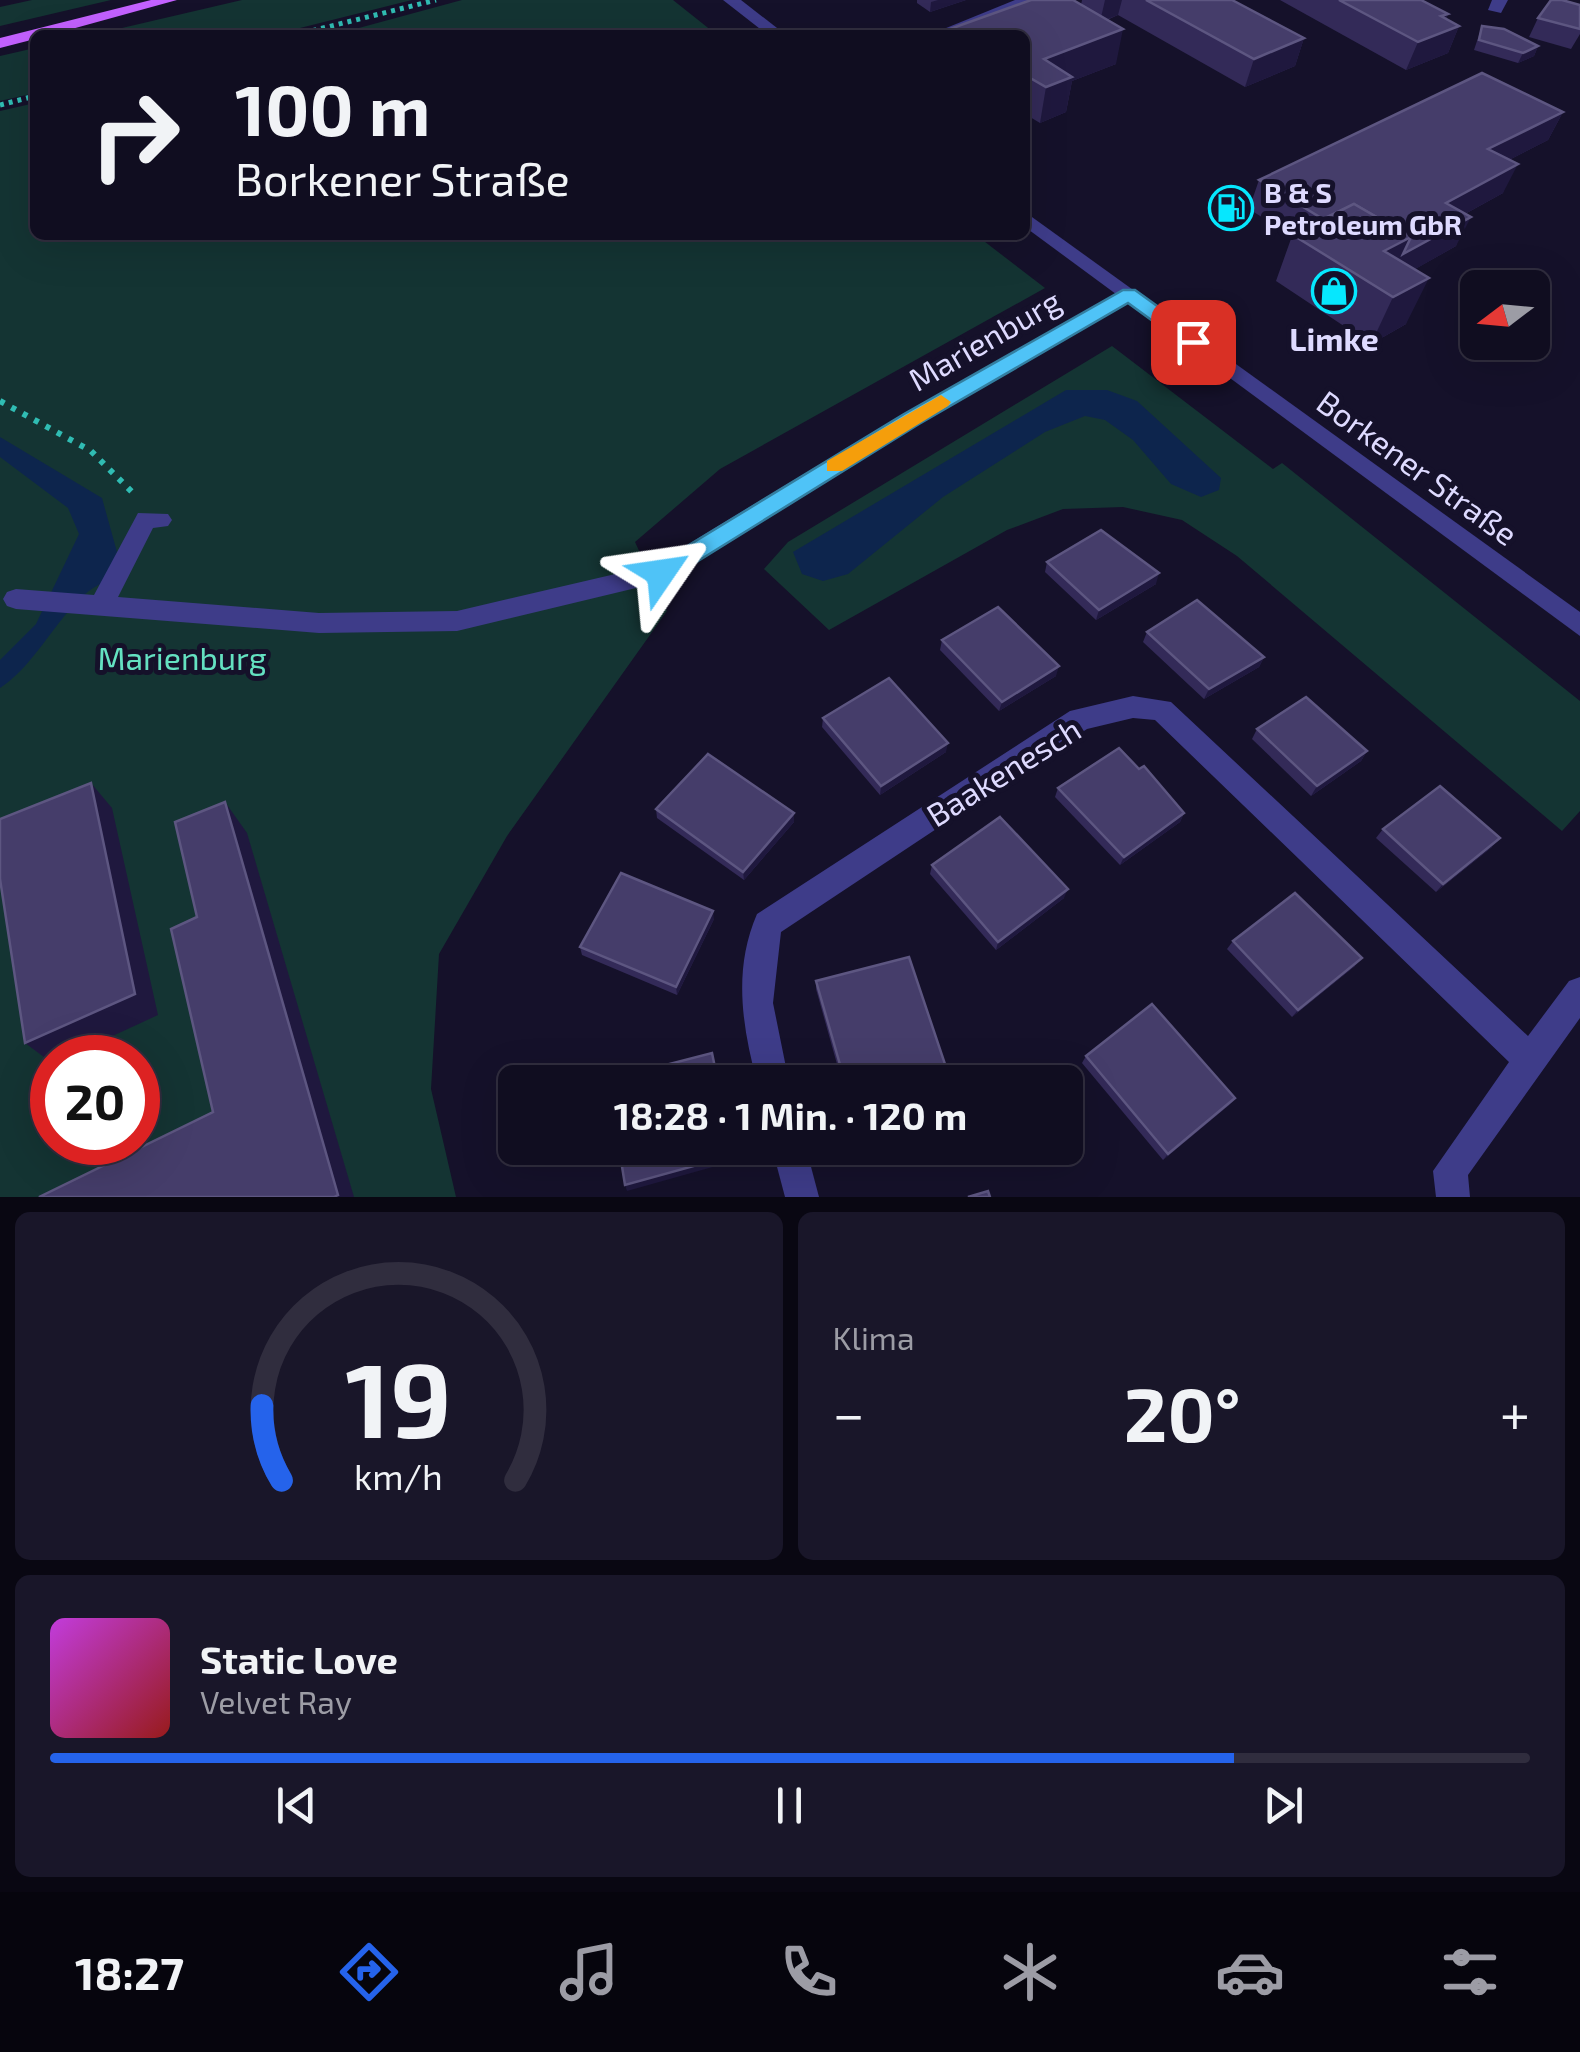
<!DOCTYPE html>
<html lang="de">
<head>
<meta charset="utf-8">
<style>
  body { margin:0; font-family:"Exo 2",sans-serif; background:#191629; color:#f1f3f6; height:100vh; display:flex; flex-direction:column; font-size:38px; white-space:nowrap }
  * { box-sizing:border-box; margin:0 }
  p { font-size:32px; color:#9c9ca5 }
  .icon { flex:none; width:55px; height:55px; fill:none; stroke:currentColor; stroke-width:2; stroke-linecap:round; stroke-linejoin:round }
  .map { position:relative; height:1197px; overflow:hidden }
  .side { display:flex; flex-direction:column; gap:15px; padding:15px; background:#090712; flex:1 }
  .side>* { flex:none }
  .top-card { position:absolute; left:30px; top:30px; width:1000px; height:210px; border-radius:15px; box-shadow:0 10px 40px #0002,0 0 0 2px #302d3e; background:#100d20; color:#f1f3f6; overflow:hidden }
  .needle { width:65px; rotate:254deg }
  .buttons { position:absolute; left:1460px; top:270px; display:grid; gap:20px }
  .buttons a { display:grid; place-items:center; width:90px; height:90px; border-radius:15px; background:#100d20; box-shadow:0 10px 40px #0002,0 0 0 2px #302d3e; font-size:50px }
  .speed { position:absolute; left:30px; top:1035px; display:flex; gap:20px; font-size:50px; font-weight:700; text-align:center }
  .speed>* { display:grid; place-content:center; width:130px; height:130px; border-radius:50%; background:#100d20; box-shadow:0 10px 40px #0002,0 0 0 2px #302d3e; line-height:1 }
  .speed .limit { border:15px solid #d22; background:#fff; color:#111 }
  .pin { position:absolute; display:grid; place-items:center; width:85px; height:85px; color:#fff; margin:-42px; border-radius:20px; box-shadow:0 5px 15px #0006 }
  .me { position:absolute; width:110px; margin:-55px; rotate:58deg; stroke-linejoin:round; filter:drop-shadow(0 0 8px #0008) }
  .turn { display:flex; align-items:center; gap:35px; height:210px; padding:0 40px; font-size:45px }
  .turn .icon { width:130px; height:130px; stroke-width:2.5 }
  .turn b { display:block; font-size:70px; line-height:85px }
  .big { font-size:75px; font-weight:700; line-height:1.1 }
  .side .widget { flex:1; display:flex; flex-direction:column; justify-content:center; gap:15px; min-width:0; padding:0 35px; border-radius:15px; background:#191629 }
  .side .dial { align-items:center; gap:0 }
  .dial svg { height:260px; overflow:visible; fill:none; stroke:#302d3e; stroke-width:7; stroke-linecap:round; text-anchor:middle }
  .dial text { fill:#f1f3f6; stroke:none }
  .song { display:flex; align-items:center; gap:30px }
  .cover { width:120px; height:120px; border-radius:15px; background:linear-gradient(135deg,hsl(290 70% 55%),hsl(0 70% 35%)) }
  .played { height:10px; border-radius:5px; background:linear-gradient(90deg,#2563eb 80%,#302d3e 80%) }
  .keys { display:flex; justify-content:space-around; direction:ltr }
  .heat { display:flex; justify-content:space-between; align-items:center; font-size:55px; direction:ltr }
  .side .tiles { flex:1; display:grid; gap:15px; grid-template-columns:1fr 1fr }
  .widget:last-child { grid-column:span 2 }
  .trip { position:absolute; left:498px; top:1065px; width:585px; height:100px; border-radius:15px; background:#100d20; box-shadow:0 10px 40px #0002,0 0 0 2px #302d3e; font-weight:700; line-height:100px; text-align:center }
  .menu { display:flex; height:160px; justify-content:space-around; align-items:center; background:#06050d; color:#9c9ca5 }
  .menu .icon { width:70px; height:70px }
  .menu .active { color:#2563eb }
  .menu b { font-size:45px; color:#f1f3f6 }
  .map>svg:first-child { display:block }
  .green { fill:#143433; fill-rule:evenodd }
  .water { fill:#0d254d }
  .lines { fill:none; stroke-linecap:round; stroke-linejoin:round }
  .path-far1 { stroke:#30bcb3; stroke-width:5; stroke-dasharray:4 5; stroke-linecap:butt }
  .path { stroke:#30bcb3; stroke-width:6; stroke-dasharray:5 8; stroke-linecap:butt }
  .service { fill:#3e3c89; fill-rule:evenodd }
  .minor { fill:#3e3c89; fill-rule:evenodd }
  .tertiary { fill:#3e3c89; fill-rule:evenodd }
  .primary { fill:#c361ff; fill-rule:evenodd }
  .wall { fill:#332a58 }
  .shaded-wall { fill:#1f183e }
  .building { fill:#453d6a; stroke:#5d5681; stroke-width:2.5 }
  .route { fill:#4fc3f7; stroke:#337fa1; stroke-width:2.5 }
  .slow { fill:#f59e0b }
  .labels { text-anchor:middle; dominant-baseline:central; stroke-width:10; stroke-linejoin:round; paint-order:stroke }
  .far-poi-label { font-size:28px; font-weight:bold; fill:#dedaff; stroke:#15112a; text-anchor:start }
  .poi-label { font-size:32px; font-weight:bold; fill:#dedaff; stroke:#15112a }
  .street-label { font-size:32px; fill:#dedaff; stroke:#15112a }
  .park-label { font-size:32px; fill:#64e1c1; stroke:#15112a }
</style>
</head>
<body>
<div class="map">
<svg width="1580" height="1197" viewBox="0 0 1580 1197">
  <rect width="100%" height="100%" fill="#15112a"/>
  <g class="green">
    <polygon points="32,0 111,0 0,26 0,7"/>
    <polygon points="242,0 412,0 272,35 92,35"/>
    <polygon points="462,0 673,0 717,35 333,35"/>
    <polygon points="35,48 35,93 0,101 0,56"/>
    <path d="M35 103V235H976L1045 288 720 469 635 542 667 611 507 836 439 954 431 1089 456 1197H0V111ZM52 1058H138V1142H52Z"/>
    <polygon points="1112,346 1273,469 1282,463 1580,701 1580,811 1562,831 1237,556 1182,520 1123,507 1063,509 1007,530 829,630 764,569 788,542"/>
  </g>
  <g class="water">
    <polygon points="1066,390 1107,390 1137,401 1221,478 1219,490 1201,497 1171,484 1133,440 1105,420 1085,416 1045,432 943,497 848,574 823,581 802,574 793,552"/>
    <path d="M0 437 102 498 117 552 105 582C66 596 41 662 0 688V660L36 624 79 534 68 508 0 457Z"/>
  </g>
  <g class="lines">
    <g class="path-far1">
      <polyline points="295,35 436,0"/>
      <polyline points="0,105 35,96"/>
    </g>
    <polyline class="path" points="0,401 91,451 133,493"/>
    <polygon class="service" points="1129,289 1139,295 1136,299 919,424 661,582 457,631 319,633 16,609 7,606 3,599 7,592 16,589 94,595 138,513 168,514 172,520 168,526 153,528 118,597 319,613 457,611 654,565 903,414"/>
    <g class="minor">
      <polygon points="1015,0 1037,0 951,35 929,35"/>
      <polygon points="1492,0 1508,0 1501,13 1488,10"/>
      <path d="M1133 696 1171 702 1528 1036 1569 981 1580 977V1018L1468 1175 1470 1197H1436L1433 1171 1509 1062 1155 720 1133 718 1087 729 781 932 773 1003 789 1082H757C742 1026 733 969 757 914L1070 711Z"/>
      <polygon points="772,1148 806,1148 819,1197 785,1197"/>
    </g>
    <g class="tertiary">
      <polygon points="723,0 741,0 786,35 768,35"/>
      <polygon points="1025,212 1580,612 1580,636 1025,227"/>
    </g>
    <polygon class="primary" points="151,0 177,0 50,35 35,35 35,39 0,48 0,38"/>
  </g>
  <g class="wall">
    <polygon points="917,0 966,0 930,12 917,3"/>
    <polygon points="1082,0 1232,0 1304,38 1295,66 1245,87 1118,15 1107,20 1116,64 1072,81 1066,112 1040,123 1025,114 1025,35 946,35 947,30 1081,5"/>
    <polygon points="1280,0 1421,0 1448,14 1446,19 1459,26 1448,53 1406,70"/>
    <polygon points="1580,5 1580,34 1571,49 1529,37 1538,18"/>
    <polygon points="1482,26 1538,46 1534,56 1518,63 1474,50"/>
    <polygon points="1563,112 1548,140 1509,160 1503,193 1465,214 1456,246 1415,269 1406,324 1371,344 1276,281 1292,236 1249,209 1259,180"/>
    <polygon points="1047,562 1156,584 1096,620 1045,572"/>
    <polygon points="1147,632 1264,657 1259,667 1204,699 1143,642"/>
    <polygon points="942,640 1056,676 999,711 940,650"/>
    <polygon points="823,718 946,752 880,795 822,727"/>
    <polygon points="1257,729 1367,751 1361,761 1311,796 1252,739"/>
    <polygon points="1058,788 1184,813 1180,822 1120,865 1055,797"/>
    <polygon points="656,809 794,822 744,880 657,818"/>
    <polygon points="1383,829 1492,847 1436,892 1376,838"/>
    <polygon points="932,865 1064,898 996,950 930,874"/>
    <polygon points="714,919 677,995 582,955 580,947"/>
    <polygon points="1233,941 1355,966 1292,1017 1227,949"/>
    <polygon points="816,981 951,1082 842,1082 816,989"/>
    <polygon points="1086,1056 1235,1098 1229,1105 1163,1160 1082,1063"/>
  </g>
  <g class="shaded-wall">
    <polygon points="938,0 966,0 930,12 931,2"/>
    <polygon points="1105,0 1122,0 1118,15 1100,22"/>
    <polygon points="1448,14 1440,33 1459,26 1448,53 1406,70 1418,42 1441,16"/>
    <polygon points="1123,29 1116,64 1072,81 1066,112 1040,123 1046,87 1044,59"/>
    <polygon points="1304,38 1295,66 1245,87 1254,59"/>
    <polygon points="1538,46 1534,56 1518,63 1523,53"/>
    <polygon points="1563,112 1548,140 1474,178 1488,149"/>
    <polygon points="1518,164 1503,193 1432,232 1446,203"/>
    <polygon points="1471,217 1456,246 1380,289 1384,251 1411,237"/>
    <polygon points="1429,278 1406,324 1371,344 1393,297"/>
    <polygon points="1159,573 1156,584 1096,620 1099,610"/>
    <polygon points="1264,657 1259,667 1204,699 1209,689"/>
    <polygon points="1059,666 1056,676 999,711 1002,702"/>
    <polygon points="948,743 946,752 880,795 881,786"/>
    <polygon points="1367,751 1361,761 1311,796 1317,786"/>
    <polygon points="91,783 112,808 158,1015 65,1058 52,1058 52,1063 25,1043"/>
    <polygon points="225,802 247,833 354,1197 334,1197"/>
    <polygon points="794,813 794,822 744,880 743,872"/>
    <polygon points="1184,813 1180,822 1120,865 1124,857"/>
    <polygon points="1500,838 1492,847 1436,892 1443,884"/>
    <polygon points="1068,889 1064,898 996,950 998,942"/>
    <polygon points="713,911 714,919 677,995 676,987"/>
    <polygon points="1362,958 1355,966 1292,1017 1298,1010"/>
    <polygon points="1235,1098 1229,1105 1163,1160 1168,1154"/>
    <polygon points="734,1155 734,1161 627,1191 625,1185"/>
  </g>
  <g class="building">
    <polygon points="1031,0 1073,0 1123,29 1044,59 1072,77 1046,87 1025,75 1025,35 956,35 947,30"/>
    <polygon points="1146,0 1232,0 1304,38 1254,59"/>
    <polygon points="1339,0 1421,0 1448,14 1441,16 1459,26 1418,42"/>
    <polygon points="1551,0 1562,0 1580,5 1580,29 1538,18"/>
    <polygon points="1482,26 1504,29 1538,46 1523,53 1479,40"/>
    <polygon points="1482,73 1563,112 1488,149 1518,164 1446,203 1471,217 1403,254 1411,237 1354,204 1323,219 1259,180"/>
    <polygon points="1354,204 1411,237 1384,251 1429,278 1393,297 1293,235"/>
    <polygon points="1101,530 1159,573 1099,610 1047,562"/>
    <polygon points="1197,600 1264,657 1209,689 1147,632"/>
    <polygon points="998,607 1059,666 1002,702 942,640"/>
    <polygon points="889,678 948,743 881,786 823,718"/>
    <polygon points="1306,697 1367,751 1317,786 1257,729"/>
    <polygon points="1119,748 1139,769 1144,766 1184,813 1124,857 1058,788"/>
    <polygon points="708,754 794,813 743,872 656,809"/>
    <polygon points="91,783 135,994 25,1043 0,879 0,819"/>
    <polygon points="1440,786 1500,838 1443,884 1383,829"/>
    <polygon points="225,802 338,1195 334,1197 39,1197 213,1112 171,929 197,917 175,822"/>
    <polygon points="1000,817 1068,889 998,942 932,865"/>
    <polygon points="621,873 713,911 676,987 580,947"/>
    <polygon points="1295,893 1362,958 1298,1010 1233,941"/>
    <polygon points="909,957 951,1082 845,1082 816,981"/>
    <polygon points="1152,1004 1235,1098 1168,1154 1086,1056"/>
    <polygon points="712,1053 718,1082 608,1082 607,1080"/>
    <polygon points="619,1148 732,1148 734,1155 625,1185"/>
    <polygon points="988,1191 990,1197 968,1197"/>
  </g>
  <polygon class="route" points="1123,290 1135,290 1200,337 1200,346 1187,346 1128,303 919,424 669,579 653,579 653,567 904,414"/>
  <polygon class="slow" points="941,395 951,402 948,406 842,471 827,471 827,461"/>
  <defs>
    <symbol id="fuel-ring" viewBox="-11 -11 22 22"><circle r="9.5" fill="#15112a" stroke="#06e7fe" stroke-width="1.5"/><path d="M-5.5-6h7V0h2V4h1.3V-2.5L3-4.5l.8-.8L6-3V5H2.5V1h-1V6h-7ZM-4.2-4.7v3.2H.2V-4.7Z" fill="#06e7fe"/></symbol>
    <symbol id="shop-ring" viewBox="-11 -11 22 22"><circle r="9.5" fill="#15112a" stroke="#06e7fe" stroke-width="1.5"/><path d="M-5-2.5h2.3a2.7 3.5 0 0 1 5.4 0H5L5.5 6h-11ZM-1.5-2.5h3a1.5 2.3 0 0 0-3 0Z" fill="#06e7fe"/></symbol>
  </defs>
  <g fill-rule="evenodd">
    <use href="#fuel-ring" x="1206" y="183" width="50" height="50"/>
    <use href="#shop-ring" x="1309" y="266" width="50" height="50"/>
  </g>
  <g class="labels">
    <g class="far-poi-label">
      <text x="1264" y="192">B &amp; S<tspan x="1264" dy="32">Petroleum GbR</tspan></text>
    </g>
    <g class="poi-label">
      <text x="1334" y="338">Limke</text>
    </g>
    <g class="street-label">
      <text transform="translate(984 339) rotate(-30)">Marienburg</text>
      <text transform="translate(1418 467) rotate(36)">Borkener Straße</text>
      <text transform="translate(1003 771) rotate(-32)">Baakenesch</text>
    </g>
    <g class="park-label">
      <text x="182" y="657">Marienburg</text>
    </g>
  </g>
</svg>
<div class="buttons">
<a><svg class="needle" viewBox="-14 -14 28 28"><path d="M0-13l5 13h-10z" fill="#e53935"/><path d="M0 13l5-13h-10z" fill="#9c9ca5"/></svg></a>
</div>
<div class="speed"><div class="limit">20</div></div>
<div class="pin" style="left:1193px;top:342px;background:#d93025"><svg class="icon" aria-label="arrive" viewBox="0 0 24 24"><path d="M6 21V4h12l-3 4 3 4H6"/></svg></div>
<svg class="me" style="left:661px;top:573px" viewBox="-20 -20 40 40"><path d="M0-17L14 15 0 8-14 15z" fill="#4fc3f7" stroke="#fff" stroke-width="4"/></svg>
<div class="trip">18:28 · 1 Min. · 120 m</div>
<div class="top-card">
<div class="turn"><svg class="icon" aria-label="right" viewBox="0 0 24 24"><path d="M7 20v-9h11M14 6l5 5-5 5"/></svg><div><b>100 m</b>Borkener Straße</div></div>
</div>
</div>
<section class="side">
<div class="tiles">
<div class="widget dial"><svg viewBox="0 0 100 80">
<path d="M14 69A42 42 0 1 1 86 69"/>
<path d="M14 69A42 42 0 0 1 8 46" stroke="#2563eb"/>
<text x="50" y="56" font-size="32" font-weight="700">19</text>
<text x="50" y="72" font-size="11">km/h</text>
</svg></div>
<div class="widget"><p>Klima</p>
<div class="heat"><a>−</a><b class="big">20°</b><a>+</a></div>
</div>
<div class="widget">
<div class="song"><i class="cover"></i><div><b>Static Love</b><p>Velvet Ray</p></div></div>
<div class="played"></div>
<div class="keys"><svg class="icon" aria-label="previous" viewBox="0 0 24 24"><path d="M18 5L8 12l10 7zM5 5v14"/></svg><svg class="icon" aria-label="pause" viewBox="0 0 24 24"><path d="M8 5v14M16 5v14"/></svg><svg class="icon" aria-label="next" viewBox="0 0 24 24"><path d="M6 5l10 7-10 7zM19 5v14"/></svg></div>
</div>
</div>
</section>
<nav class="menu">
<b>18:27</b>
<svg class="icon active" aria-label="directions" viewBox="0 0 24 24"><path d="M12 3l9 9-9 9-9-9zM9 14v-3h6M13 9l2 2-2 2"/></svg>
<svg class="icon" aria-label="music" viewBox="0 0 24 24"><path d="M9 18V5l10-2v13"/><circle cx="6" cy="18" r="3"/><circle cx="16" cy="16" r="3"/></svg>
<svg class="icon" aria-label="phone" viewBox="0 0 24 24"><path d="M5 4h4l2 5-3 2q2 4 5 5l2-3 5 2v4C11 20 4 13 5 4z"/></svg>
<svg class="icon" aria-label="climate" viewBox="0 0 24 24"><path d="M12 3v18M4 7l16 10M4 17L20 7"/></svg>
<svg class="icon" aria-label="car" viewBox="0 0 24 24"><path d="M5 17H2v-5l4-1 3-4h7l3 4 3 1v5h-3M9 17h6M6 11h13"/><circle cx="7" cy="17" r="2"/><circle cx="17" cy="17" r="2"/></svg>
<svg class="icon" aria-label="filters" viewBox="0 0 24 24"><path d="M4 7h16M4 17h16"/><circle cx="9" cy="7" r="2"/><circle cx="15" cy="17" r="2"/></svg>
</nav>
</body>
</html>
